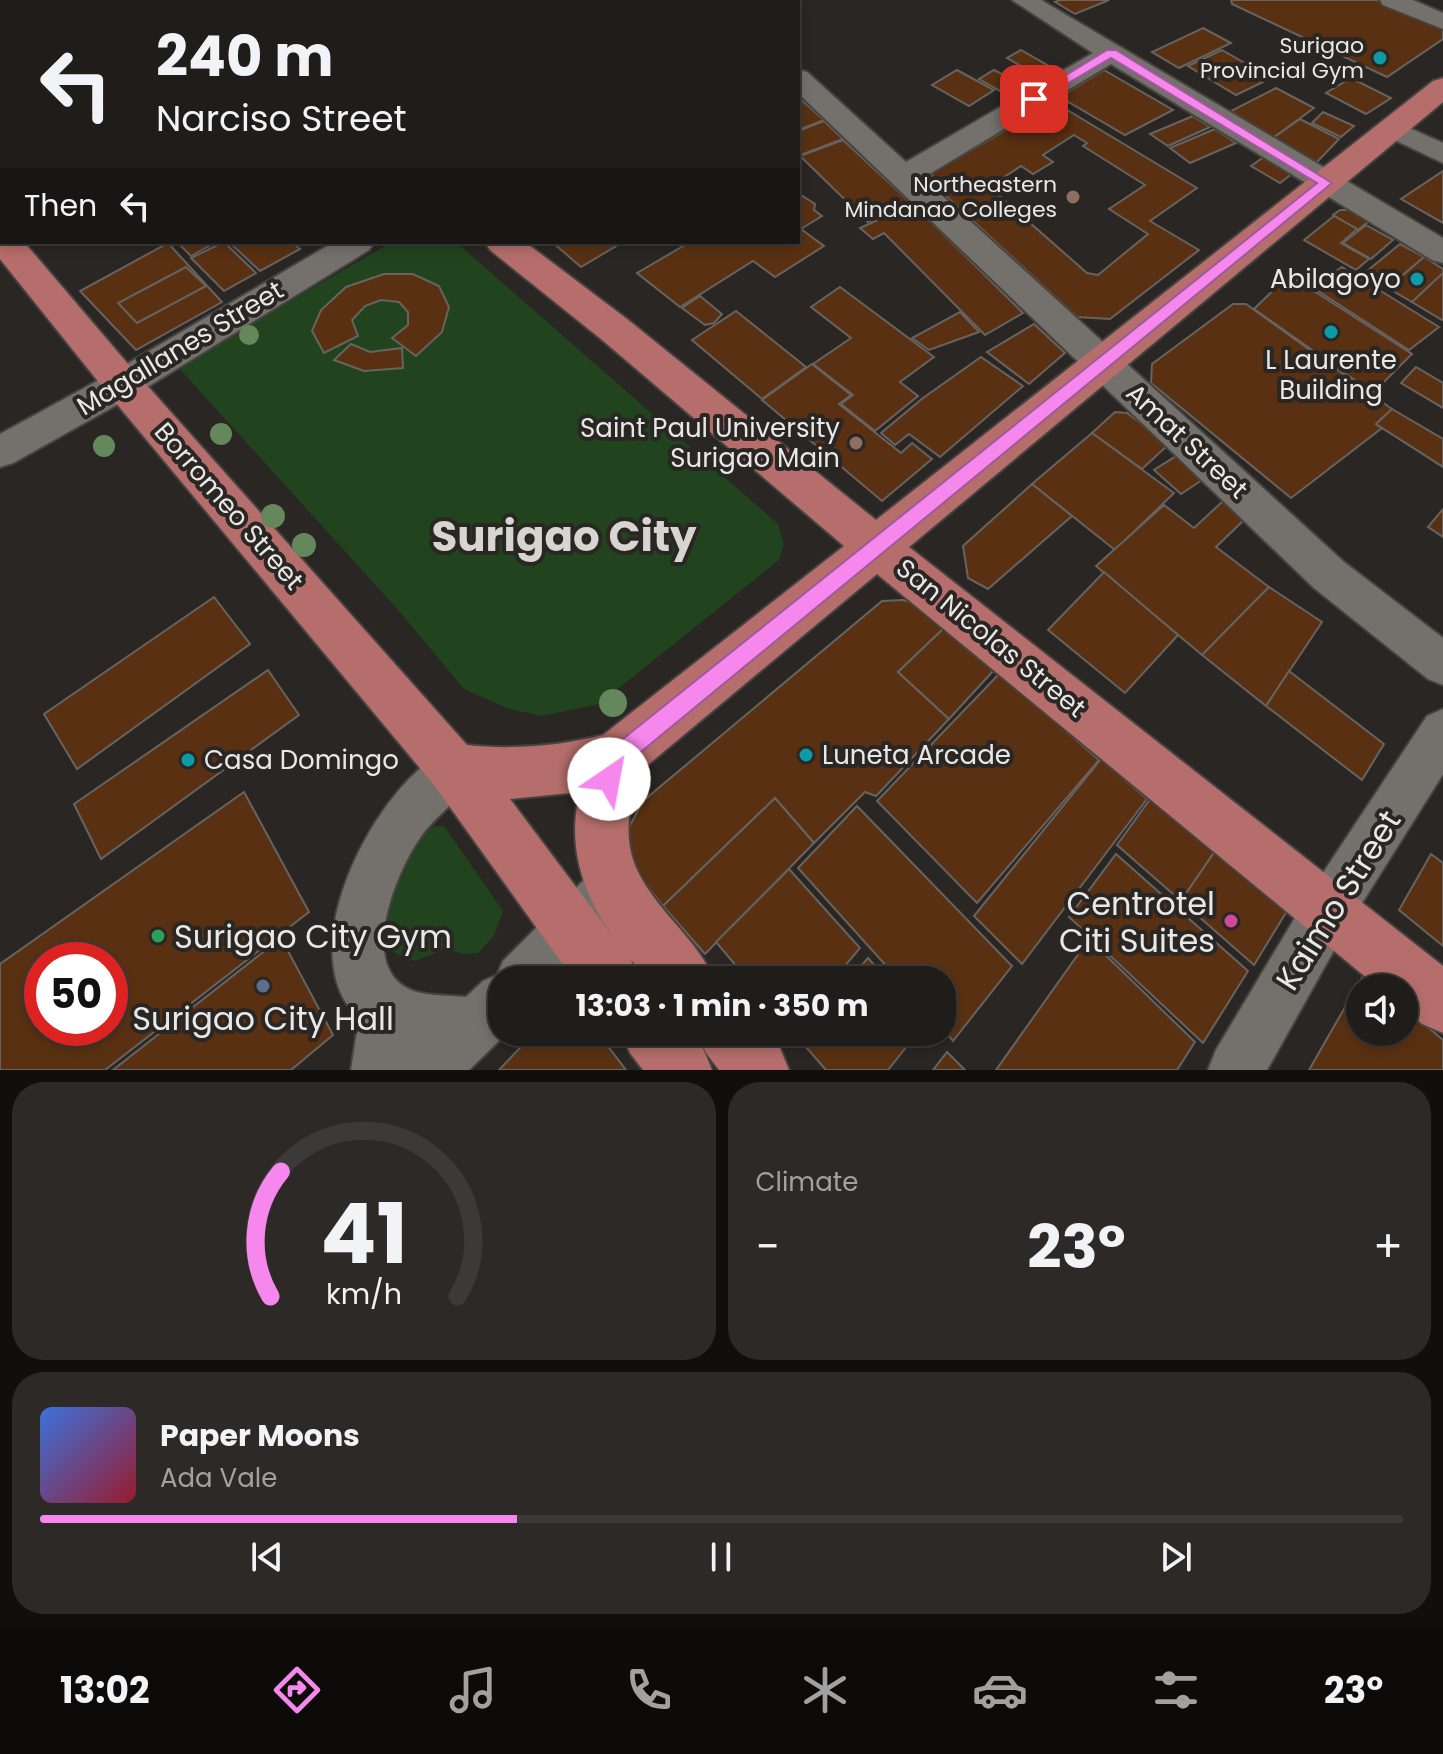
<!DOCTYPE html>
<html lang="en">
<head>
<meta charset="utf-8">
<style>
  body { margin:0; font-family:Poppins,sans-serif; background:#2c2927; color:#f1f3f6; height:100vh; display:flex; flex-direction:column; font-size:30px; white-space:nowrap }
  * { box-sizing:border-box; margin:0 }
  p { font-size:26px; color:#a1a1a2 }
  .icon { flex:none; width:44px; height:44px; fill:none; stroke:currentColor; stroke-width:2; stroke-linecap:round; stroke-linejoin:round }
  .map { position:relative; height:1070px; overflow:hidden }
  .drawer { display:flex; flex-direction:column; gap:12px; padding:12px; background:#110f0e; flex:1 }
  .drawer>* { flex:none }
  .guide { position:absolute; left:0px; top:0px; width:800px; height:244px; box-shadow:0 4px 12px #0003,0 0 0 2px #3c3a39; background:#1f1c1a; color:#f1f3f6; overflow:hidden }
  .buttons { position:absolute; left:1346px; top:974px; display:grid; gap:16px }
  .buttons a { display:grid; place-items:center; width:72px; height:72px; border-radius:50%; background:#1f1c1a; box-shadow:0 4px 12px #0003,0 0 0 2px #3c3a39; font-size:40px }
  .speed { position:absolute; left:24px; top:942px; display:flex; gap:16px; font-size:40px; font-weight:700; text-align:center }
  .speed>* { display:grid; place-content:center; width:104px; height:104px; border-radius:50%; background:#1f1c1a; box-shadow:0 4px 12px #0003,0 0 0 2px #3c3a39; line-height:1 }
  .speed .limit { border:12px solid #d22; background:#fff; color:#111 }
  .pin { position:absolute; display:grid; place-items:center; width:68px; height:68px; color:#fff; margin:-34px; border-radius:16px; box-shadow:0 4px 12px #0006 }
  .me { position:absolute; width:88px; margin:-44px; rotate:33deg; stroke-linejoin:round; filter:drop-shadow(0 0 6px #0008) }
  .turn { display:flex; align-items:center; gap:28px; height:168px; padding:0 24px; font-size:36px }
  .turn .icon { width:104px; height:104px; stroke-width:2.5 }
  .turn b { display:block; font-size:56px; line-height:68px }
  .then { display:flex; align-items:center; height:76px; padding:0 24px; background:#0003; gap:16px; font-size:30px }
  .big { font-size:60px; font-weight:700; line-height:1.1 }
  .drawer .tile { flex:1; display:flex; flex-direction:column; justify-content:center; gap:12px; min-width:0; padding:0 28px; border-radius:32px; background:#2c2927 }
  .drawer .dial { align-items:center; gap:0 }
  .dial svg { height:208px; overflow:visible; fill:none; stroke:#3c3a39; stroke-width:7; stroke-linecap:round; text-anchor:middle }
  .dial text { fill:#f1f3f6; stroke:none }
  .song { display:flex; align-items:center; gap:24px }
  .cover { width:96px; height:96px; border-radius:12px; background:linear-gradient(135deg,hsl(220 70% 55%),hsl(350 70% 35%)) }
  .played { height:8px; border-radius:4px; background:linear-gradient(90deg,#f688ed 35%,#3c3a39 35%) }
  .keys { display:flex; justify-content:space-around; direction:ltr }
  .heat { display:flex; justify-content:space-between; align-items:center; font-size:44px; direction:ltr }
  .drawer .tiles { flex:1; display:grid; gap:12px; grid-template-columns:1fr 1fr }
  .tile:last-child { grid-column:span 2 }
  .trip { position:absolute; left:488px; top:966px; width:468px; height:80px; border-radius:32px; background:#1f1c1a; box-shadow:0 4px 12px #0003,0 0 0 2px #3c3a39; font-weight:700; line-height:80px; text-align:center }
  .tabs { display:flex; height:128px; justify-content:space-around; align-items:center; background:#0c0b0a; color:#a1a1a2 }
  .tabs .icon { width:56px; height:56px }
  .tabs .on { color:#f688ed }
  .tabs b { font-size:36px; color:#f1f3f6 }
  .map>svg:first-child { display:block }
  .green { fill:#21431d }
  .building { fill:#593112; stroke:#676360; stroke-width:2; fill-rule:evenodd }
  .lines { fill:none; stroke-linecap:round; stroke-linejoin:round }
  .minor-casing { stroke:#464340; stroke-width:4 }
  .major-casing { stroke:#464340; stroke-width:4 }
  .minor { fill:#74716d; fill-rule:evenodd }
  .major { fill:#b56e6b; fill-rule:evenodd }
  .tree { fill:#64875c }
  .route { fill:#f688ed; stroke:#a0589a; stroke-width:2 }
  .culture-dot { fill:#0f9aa8; stroke:#292623; stroke-width:3 }
  .education-dot { fill:#8d6e63; stroke:#292623; stroke-width:3 }
  .hotel-dot { fill:#d1479c; stroke:#292623; stroke-width:3 }
  .leisure-dot { fill:#2e9e5b; stroke:#292623; stroke-width:3 }
  .service-dot { fill:#5c6f8a; stroke:#292623; stroke-width:3 }
  .labels { text-anchor:middle; dominant-baseline:central; stroke-width:8; stroke-linejoin:round; paint-order:stroke }
  .far-poi-label { font-size:22px; fill:#eae8e6; stroke:#292623; text-anchor:end }
  .poi-label { font-size:26px; fill:#eae8e6; stroke:#292623; text-anchor:end }
  .street-label { font-size:26px; fill:#eae8e6; stroke:#292623 }
  .near-street-label { font-size:32px; fill:#eae8e6; stroke:#292623 }
  .near-poi-label { font-size:32px; fill:#eae8e6; stroke:#292623; text-anchor:end }
  .town-label { font-size:42px; font-weight:bold; fill:#d8d4d0; stroke:#292623 }
</style>
</head>
<body>
<div class="map">
<svg width="1443" height="1070" viewBox="0 0 1443 1070">
  <rect width="100%" height="100%" fill="#292623"/>
  <g class="green">
    <polygon points="392,242 456,242 778,524 784,544 779,560 599,704 542,716 509,709 464,689 399,611 177,366"/>
    <path d="M444 826 503 911 494 936 478 953 463 954 445 949 415 961C377 948 377 942 381 903L396 889 393 875 417 827Z"/>
  </g>
  <g class="building">
    <polygon points="375,0 441,0 442,2 367,2"/>
    <polygon points="1060,0 1109,0 1075,14 1055,2"/>
    <polygon points="1231,0 1382,0 1443,28 1443,39 1387,77 1232,4"/>
    <polygon points="1203,28 1231,43 1179,68 1152,52"/>
    <polygon points="1021,50 1049,66 1035,74 1007,58"/>
    <polygon points="1222,50 1271,78 1236,95 1188,66"/>
    <polygon points="957,70 994,90 969,106 932,85"/>
    <polygon points="994,70 1018,82 1002,92 979,79"/>
    <polygon points="1104,70 1173,110 1125,135 1060,97"/>
    <polygon points="1351,78 1391,98 1366,114 1326,93"/>
    <polygon points="1276,88 1314,108 1273,138 1231,111"/>
    <polygon points="798,97 824,120 798,130"/>
    <path d="M1054 102 1197 188 1150 221 1199 250 1110 319 1077 317 933 184 932 173ZM1074 135 1087 143 1083 146 1145 185 1109 209 1148 234 1098 275 1087 273 996 193 995 183 1021 166 1033 174 1053 162 1043 155Z"/>
    <polygon points="1323,112 1354,126 1341,137 1312,123"/>
    <polygon points="1193,116 1210,127 1168,146 1150,134"/>
    <polygon points="1300,119 1339,139 1316,163 1273,138"/>
    <polygon points="824,121 843,139 798,156 798,131"/>
    <polygon points="1215,129 1236,143 1190,163 1170,148"/>
    <polygon points="843,140 912,204 868,222 800,156"/>
    <polygon points="1264,157 1293,173 1280,183 1251,166"/>
    <polygon points="1443,171 1443,223 1401,199"/>
    <polygon points="798,193 815,204 814,210 822,216 801,229 824,246 775,277 753,261 680,307 637,273 690,242 798,242"/>
    <polygon points="913,204 1023,313 985,335 884,233 873,239 860,228"/>
    <polygon points="1340,210 1350,210 1369,221 1358,230 1333,215"/>
    <polygon points="1334,216 1357,229 1341,243 1369,259 1356,270 1304,240"/>
    <polygon points="1366,225 1393,240 1371,259 1343,243"/>
    <polygon points="177,242 216,242 191,256"/>
    <polygon points="224,242 256,273 224,291 191,258"/>
    <polygon points="229,242 291,242 300,249 260,271"/>
    <polygon points="552,242 623,242 581,267"/>
    <polygon points="168,243 222,302 136,350 80,291"/>
    <polygon points="1400,244 1424,257 1391,285 1367,271"/>
    <polygon points="1424,257 1443,269 1443,273 1412,302 1388,288"/>
    <polygon points="186,267 206,286 137,323 118,303"/>
    <polygon points="1342,267 1439,327 1409,350 1312,287"/>
    <polygon points="1443,273 1443,319 1442,320 1412,302"/>
    <polygon points="384,274 413,274 439,286 449,307 442,332 416,356 392,338 408,325 408,312 399,302 381,300 365,306 352,320 358,336 324,353 312,331 321,310 346,287"/>
    <polygon points="1289,275 1412,354 1373,393 1254,309"/>
    <polygon points="840,287 934,357 900,382 918,396 875,431 841,404 853,395 813,364 851,338 811,307"/>
    <polygon points="700,296 722,314 714,323 705,325 682,308"/>
    <polygon points="1233,304 1246,304 1392,409 1376,424 1382,428 1291,498 1151,383 1152,364"/>
    <polygon points="736,311 806,367 762,399 692,340"/>
    <polygon points="960,312 979,332 929,350 912,338"/>
    <polygon points="1034,324 1065,353 1029,384 987,352"/>
    <polygon points="351,344 370,352 402,348 403,368 364,371 334,360"/>
    <polygon points="981,357 1023,386 940,457 909,434 895,445 881,433 923,398"/>
    <polygon points="812,364 851,395 839,404 901,453 912,443 932,459 882,501 762,400"/>
    <polygon points="1416,367 1443,383 1443,408 1401,383"/>
    <polygon points="1392,409 1443,439 1443,467 1376,424"/>
    <polygon points="1115,412 1127,413 1169,444 1142,469 1092,433"/>
    <polygon points="1092,433 1174,493 1115,550 1032,484"/>
    <polygon points="1181,453 1208,476 1181,494 1154,470"/>
    <polygon points="1032,484 1072,516 988,589 968,578 963,546"/>
    <polygon points="1223,501 1246,518 1216,547 1269,587 1202,655 1096,566 1164,505 1194,528"/>
    <polygon points="1443,509 1443,537 1428,527"/>
    <polygon points="1104,572 1178,635 1125,693 1048,630"/>
    <polygon points="1269,587 1322,622 1266,706 1202,655"/>
    <polygon points="214,597 250,644 77,769 44,714"/>
    <polygon points="903,600 919,604 944,628 898,672 949,719 876,796 865,792 814,843 775,798 663,906 629,863 627,831 643,801 882,601"/>
    <polygon points="944,628 994,670 949,719 898,672"/>
    <polygon points="268,670 299,715 101,859 74,804"/>
    <polygon points="1289,671 1384,744 1362,780 1266,706"/>
    <polygon points="1000,673 1099,760 977,903 877,801"/>
    <polygon points="1101,759 1147,799 1022,964 974,916"/>
    <path d="M244 792 309 912 105 1070H0V964ZM42 960H110V1028H42Z"/>
    <polygon points="775,798 814,843 705,954 663,906"/>
    <polygon points="1151,798 1215,851 1181,901 1117,845"/>
    <polygon points="857,806 1012,966 953,1041 942,1028 942,980 899,980 798,868"/>
    <polygon points="1215,851 1287,911 1254,965 1181,901"/>
    <polygon points="1116,854 1248,971 1203,1043 1069,917"/>
    <polygon points="1431,854 1443,863 1443,946 1399,910"/>
    <polygon points="789,869 860,948 833,980 748,980 716,942"/>
    <polygon points="281,938 333,1035 291,1070 113,1070"/>
    <polygon points="1089,939 1195,1042 1177,1070 996,1070"/>
    <polygon points="868,958 888,980 849,980"/>
    <polygon points="1364,974 1381,988 1360,988 1360,1032 1404,1032 1404,1007 1443,1040 1443,1070 1309,1070"/>
    <polygon points="535,1032 597,1032 626,1070 499,1070"/>
    <polygon points="805,1032 918,1032 888,1070 826,1070 799,1039"/>
    <polygon points="947,1052 965,1070 933,1070"/>
  </g>
  <g class="lines">
    <defs>
      <g id="minor">
        <polygon points="336,0 366,0 335,2"/>
        <polygon points="702,0 727,0 728,2 703,2"/>
        <polygon points="769,0 795,0 768,2"/>
        <polygon points="1012,0 1041,0 1443,238 1443,263 1432,260 1111,64 923,178 1344,562 1443,638 1443,685 1428,679 1314,588 798,93 798,70 807,72 906,162 1093,53"/>
        <polygon points="1380,0 1413,0 1443,13 1443,29 1383,5"/>
        <polygon points="1394,121 1443,143 1443,163 1384,135 1380,129 1384,123"/>
        <polygon points="334,242 374,242 369,250 136,394 13,463 0,467 0,434 110,374"/>
        <polygon points="1443,709 1443,774 1347,927 1267,1070 1208,1070 1216,1050 1311,891 1427,716"/>
        <path d="M454 746 471 752 477 769C466 796 440 811 422 835 398 868 359 959 405 987 421 997 448 995 466 997L483 981 497 975 503 961 594 870 612 863 630 870 637 888 630 906 559 980H502V1032H508L469 1070H351L359 1018C286 952 379 777 454 746Z"/>
      </g>
      <g id="major">
        <polygon points="317,0 343,0 344,2 318,2"/>
        <path d="M1443 78V102L909 547 1443 966V1033L1422 1024 1404 1009V988H1379L877 574 638 773C617 850 631 872 680 929 694 946 706 960 714 980H647L631 960 639 980H574L434 785 101 385 0 259V232L2 242H24L128 364 467 745C512 750 559 746 603 735L844 546 601 339 490 250 485 242H525L627 319 876 520 1433 81ZM580 792C566 846 583 895 615 939L510 799Z"/>
        <polygon points="621,1032 690,1032 703,1048 712,1070 643,1070 630,1053"/>
        <polygon points="697,1032 766,1032 780,1048 789,1070 719,1070 706,1053"/>
      </g>
    </defs>
    <use href="#minor" class="minor-casing"/>
    <use href="#major" class="major-casing"/>
    <use href="#minor" class="minor"/>
    <use href="#major" class="major"/>
  </g>
  <g class="tree">
    <circle cx="249" cy="335" r="10"/>
    <circle cx="221" cy="434" r="11"/>
    <circle cx="104" cy="446" r="11"/>
    <circle cx="273" cy="516" r="12"/>
    <circle cx="304" cy="545" r="12"/>
    <circle cx="613" cy="703" r="14"/>
  </g>
  <polygon class="route" points="1107,50 1116,50 1332,183 625,765 617,787 609,790 602,787 598,779 609,750 1317,183 1111,58 1038,101 1027,99"/>
  <g class="culture-dot">
    <circle cx="1380" cy="58" r="8"/>
    <circle cx="1417" cy="279" r="8"/>
    <circle cx="1331" cy="332" r="8"/>
    <circle cx="806" cy="755" r="8"/>
    <circle cx="188" cy="760" r="8"/>
  </g>
  <g class="education-dot">
    <circle cx="1073" cy="197" r="8"/>
    <circle cx="856" cy="443" r="8"/>
  </g>
  <circle class="hotel-dot" cx="1231" cy="921" r="8"/>
  <circle class="leisure-dot" cx="158" cy="936" r="8"/>
  <circle class="service-dot" cx="263" cy="986" r="8"/>
  <g class="labels">
    <g class="far-poi-label">
      <text x="1364" y="45">Surigao<tspan x="1364" dy="25">Provincial Gym</tspan></text>
      <text x="1057" y="184">Northeastern<tspan x="1057" dy="25">Mindanao Colleges</tspan></text>
    </g>
    <g class="poi-label">
      <text x="1401" y="279">Abilagoyo</text>
      <text x="1331" y="360" text-anchor="middle">L Laurente<tspan x="1331" dy="30">Building</tspan></text>
      <text x="840" y="428">Saint Paul University<tspan x="840" dy="30">Surigao Main</tspan></text>
      <text x="822" y="755" text-anchor="start">Luneta Arcade</text>
      <text x="204" y="760" text-anchor="start">Casa Domingo</text>
    </g>
    <g class="street-label">
      <text transform="translate(180 348) rotate(-31)">Magallanes Street</text>
      <text transform="translate(1187 441) rotate(43)">Amat Street</text>
      <text transform="translate(229 506) rotate(49)">Borromeo Street</text>
      <text transform="translate(991 638) rotate(39)">San Nicolas Street</text>
    </g>
    <g class="near-street-label">
      <text transform="translate(1338 900) rotate(-58)">Kaimo Street</text>
    </g>
    <g class="near-poi-label">
      <text x="1215" y="903">Centrotel<tspan x="1215" dy="37">Citi Suites</tspan></text>
      <text x="174" y="936" text-anchor="start">Surigao City Gym</text>
      <text x="263" y="1018" text-anchor="middle">Surigao City Hall</text>
    </g>
    <g class="town-label">
      <text x="564" y="536">Surigao City</text>
    </g>
  </g>
</svg>
<div class="buttons">
<a><svg class="icon" aria-label="sound" viewBox="0 0 24 24"><path d="M4 9h4l5-4v14l-5-4H4zM17 9q2 3 0 6"/></svg></a>
</div>
<div class="speed"><div class="limit">50</div></div>
<div class="pin" style="left:1034px;top:99px;background:#d93025"><svg class="icon" aria-label="arrive" viewBox="0 0 24 24"><path d="M6 21V4h12l-3 4 3 4H6"/></svg></div>
<svg class="me" style="left:609px;top:779px" viewBox="-20 -20 40 40"><circle r="19" fill="#fff"/><path d="M0-13L10 11 0 6-10 11z" fill="#f688ed"/></svg>
<div class="trip">13:03 · 1 min · 350 m</div>
<div class="guide">
<div class="turn"><svg class="icon" aria-label="left" viewBox="0 0 24 24"><path d="M17 20v-9H6M10 6l-5 5 5 5"/></svg><div><b>240 m</b>Narciso Street</div></div>
<div class="then">Then<svg class="icon" aria-label="left" viewBox="0 0 24 24"><path d="M17 20v-9H6M10 6l-5 5 5 5"/></svg></div>
</div>
</div>
<section class="drawer">
<div class="tiles">
<div class="tile dial"><svg viewBox="0 0 100 80">
<path d="M14 69A42 42 0 1 1 86 69"/>
<path d="M14 69A42 42 0 0 1 18 21" stroke="#f688ed"/>
<text x="50" y="56" font-size="32" font-weight="700">41</text>
<text x="50" y="72" font-size="11">km/h</text>
</svg></div>
<div class="tile"><p>Climate</p>
<div class="heat"><a>−</a><b class="big">23°</b><a>+</a></div>
</div>
<div class="tile">
<div class="song"><i class="cover"></i><div><b>Paper Moons</b><p>Ada Vale</p></div></div>
<div class="played"></div>
<div class="keys"><svg class="icon" aria-label="previous" viewBox="0 0 24 24"><path d="M18 5L8 12l10 7zM5 5v14"/></svg><svg class="icon" aria-label="pause" viewBox="0 0 24 24"><path d="M8 5v14M16 5v14"/></svg><svg class="icon" aria-label="next" viewBox="0 0 24 24"><path d="M6 5l10 7-10 7zM19 5v14"/></svg></div>
</div>
</div>
</section>
<nav class="tabs">
<b>13:02</b>
<svg class="icon on" aria-label="directions" viewBox="0 0 24 24"><path d="M12 3l9 9-9 9-9-9zM9 14v-3h6M13 9l2 2-2 2"/></svg>
<svg class="icon" aria-label="music" viewBox="0 0 24 24"><path d="M9 18V5l10-2v13"/><circle cx="6" cy="18" r="3"/><circle cx="16" cy="16" r="3"/></svg>
<svg class="icon" aria-label="phone" viewBox="0 0 24 24"><path d="M5 4h4l2 5-3 2q2 4 5 5l2-3 5 2v4C11 20 4 13 5 4z"/></svg>
<svg class="icon" aria-label="climate" viewBox="0 0 24 24"><path d="M12 3v18M4 7l16 10M4 17L20 7"/></svg>
<svg class="icon" aria-label="car" viewBox="0 0 24 24"><path d="M5 17H2v-5l4-1 3-4h7l3 4 3 1v5h-3M9 17h6M6 11h13"/><circle cx="7" cy="17" r="2"/><circle cx="17" cy="17" r="2"/></svg>
<svg class="icon" aria-label="filters" viewBox="0 0 24 24"><path d="M4 7h16M4 17h16"/><circle cx="9" cy="7" r="2"/><circle cx="15" cy="17" r="2"/></svg>
<b>23°</b>
</nav>
</body>
</html>
